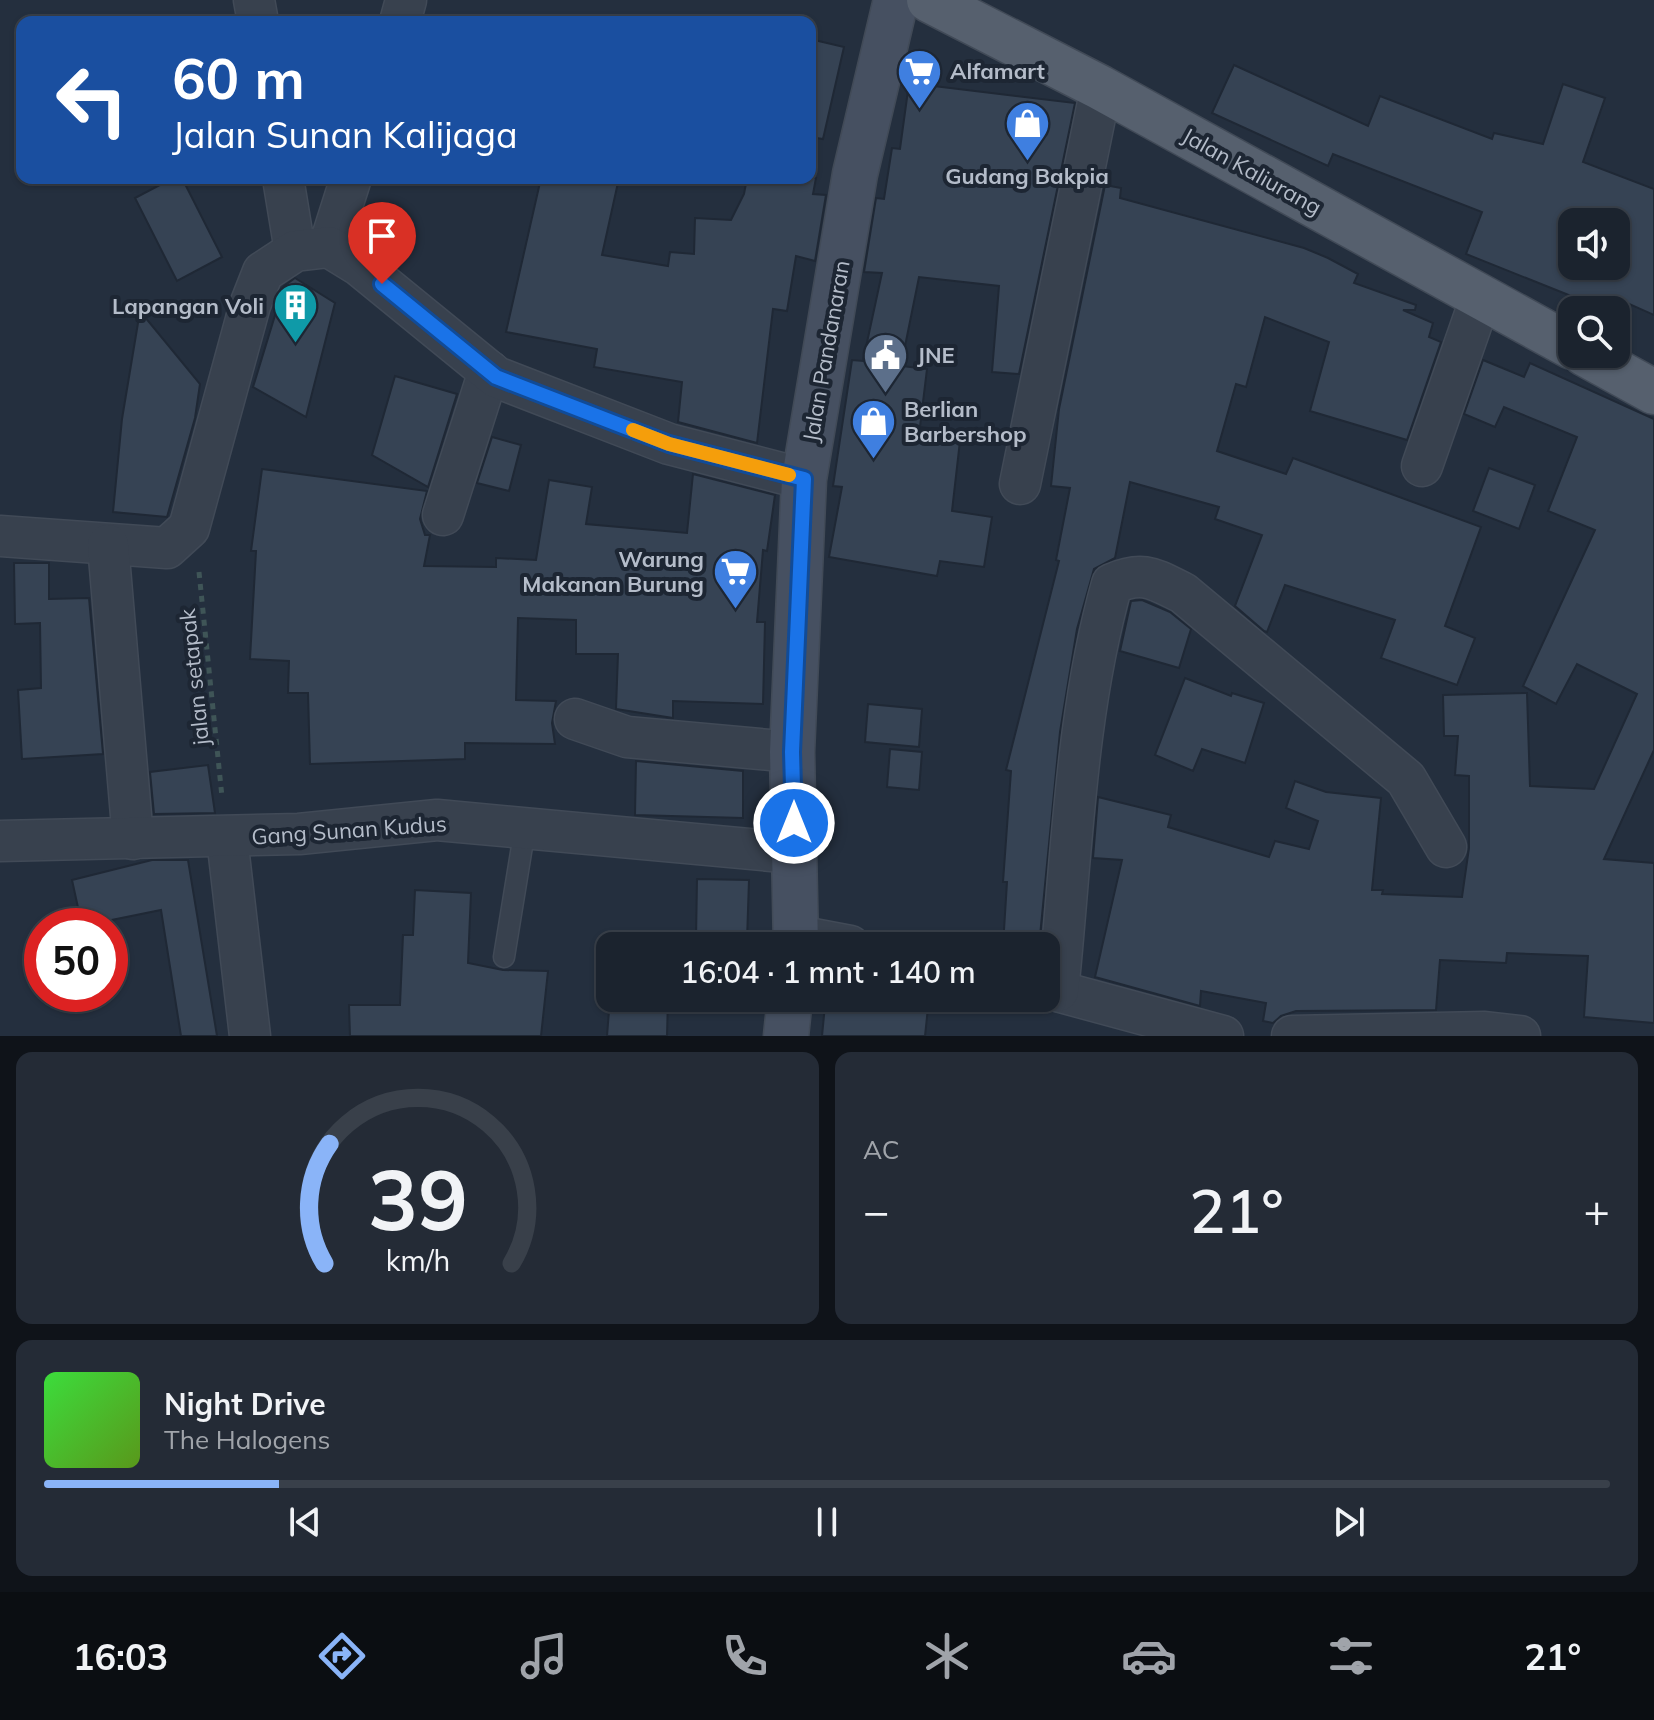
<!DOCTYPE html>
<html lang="id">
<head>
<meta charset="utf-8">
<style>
  body { margin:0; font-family:Mulish,sans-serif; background:#242b36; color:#f1f3f6; height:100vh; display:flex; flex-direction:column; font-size:30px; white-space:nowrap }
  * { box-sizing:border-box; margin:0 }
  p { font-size:26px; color:#a0a4aa }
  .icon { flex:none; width:44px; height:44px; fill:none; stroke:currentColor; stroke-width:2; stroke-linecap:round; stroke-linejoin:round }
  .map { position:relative; height:1036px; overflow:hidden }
  .drawer { display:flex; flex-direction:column; gap:16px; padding:16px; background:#0f1319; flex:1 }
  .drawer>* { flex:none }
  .guide { position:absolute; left:16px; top:16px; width:800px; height:168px; border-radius:16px; box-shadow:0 2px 6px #0004,0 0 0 2px #39404a; background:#1a4fa0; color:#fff; overflow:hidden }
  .controls { position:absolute; left:1558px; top:208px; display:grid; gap:16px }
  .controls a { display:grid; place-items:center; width:72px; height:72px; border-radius:16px; background:#1b232e; box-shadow:0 2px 6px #0004,0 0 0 2px #39404a; font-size:40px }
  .speed { position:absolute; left:24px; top:908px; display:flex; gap:16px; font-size:40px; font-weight:700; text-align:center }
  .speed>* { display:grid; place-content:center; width:104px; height:104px; border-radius:50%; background:#1b232e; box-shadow:0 2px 6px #0004,0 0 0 2px #39404a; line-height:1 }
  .speed .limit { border:12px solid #d22; background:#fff; color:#111 }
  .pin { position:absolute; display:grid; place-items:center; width:68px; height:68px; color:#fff; margin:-82px -34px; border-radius:50% 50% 50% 0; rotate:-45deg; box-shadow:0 0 8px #0007 }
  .pin .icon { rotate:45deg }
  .me { position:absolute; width:88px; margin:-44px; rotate:0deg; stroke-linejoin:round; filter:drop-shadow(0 0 6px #0008) }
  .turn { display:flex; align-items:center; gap:28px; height:168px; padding:0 24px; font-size:36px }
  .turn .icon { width:104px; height:104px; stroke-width:2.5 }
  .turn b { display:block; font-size:56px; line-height:68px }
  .big { font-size:60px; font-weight:600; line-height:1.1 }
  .drawer .tile { flex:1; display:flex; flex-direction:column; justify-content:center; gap:12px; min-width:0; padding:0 28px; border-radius:16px; background:#242b36 }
  .drawer .dial { align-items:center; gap:0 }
  .dial svg { height:208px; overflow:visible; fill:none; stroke:#39404a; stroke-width:7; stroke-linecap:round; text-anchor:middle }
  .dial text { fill:#f1f3f6; stroke:none }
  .song { display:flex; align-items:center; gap:24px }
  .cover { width:96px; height:96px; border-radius:12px; background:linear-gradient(135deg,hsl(120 70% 55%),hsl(90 70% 35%)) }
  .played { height:8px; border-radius:4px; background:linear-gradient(90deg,#8ab4f8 15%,#39404a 15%) }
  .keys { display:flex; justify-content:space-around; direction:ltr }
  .heat { display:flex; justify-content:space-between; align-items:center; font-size:44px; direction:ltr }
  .drawer .tiles { flex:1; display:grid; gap:16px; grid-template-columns:1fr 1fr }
  .tile:last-child { grid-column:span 2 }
  .trip { position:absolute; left:596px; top:932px; width:464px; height:80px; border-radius:16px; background:#1b232e; box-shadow:0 2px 6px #0004,0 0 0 2px #39404a; font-weight:600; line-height:80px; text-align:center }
  .dock { display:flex; height:128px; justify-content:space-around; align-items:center; background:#0b0e12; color:#a0a4aa }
  .dock .icon { width:56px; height:56px }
  .dock .current { color:#8ab4f8 }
  .dock b { font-size:36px; color:#f1f3f6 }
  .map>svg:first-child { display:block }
  .building { fill:#364354; stroke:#1f2835; stroke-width:2; fill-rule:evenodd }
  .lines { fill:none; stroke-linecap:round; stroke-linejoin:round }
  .lane-casing { stroke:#414a57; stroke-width:23 }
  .street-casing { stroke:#414a57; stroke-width:43 }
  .secondary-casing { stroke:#414a57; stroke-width:47 }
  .primary-casing { stroke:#414a57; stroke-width:47 }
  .path { stroke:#3f5557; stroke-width:5; stroke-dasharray:6 6; stroke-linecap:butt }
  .lane { stroke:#38414e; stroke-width:20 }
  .street { stroke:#38414e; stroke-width:40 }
  .secondary { stroke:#465061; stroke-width:44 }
  .primary { stroke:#56606e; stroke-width:44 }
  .route-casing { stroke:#114b97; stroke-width:20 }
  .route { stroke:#1a73e8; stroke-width:14 }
  .slow { stroke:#f59e0b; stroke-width:14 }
  .labels { text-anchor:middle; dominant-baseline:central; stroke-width:8; stroke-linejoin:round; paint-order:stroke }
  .poi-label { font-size:22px; font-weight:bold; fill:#b4bcc9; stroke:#1d2633; text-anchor:start }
  .street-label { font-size:22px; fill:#b4bcc9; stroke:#1d2633 }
</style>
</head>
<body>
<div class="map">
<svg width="1654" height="1036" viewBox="0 0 1654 1036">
  <rect width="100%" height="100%" fill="#242f3e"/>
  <g class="building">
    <polygon points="810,39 844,47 823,139 810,137"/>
    <path d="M1234 65 1368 126 1380 96 1492 139 1494 133 1543 144 1563 84 1605 98 1583 162 1654 189V315L1625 302 1622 310H1606L1466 254 1482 212 1333 154 1328 166 1212 113ZM1572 222H1616V266H1572Z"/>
    <polygon points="909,83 1075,103 1019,374 992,372 999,286 919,277 901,366 927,369 920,427 961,432 952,511 992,517 984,567 940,561 937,576 829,557 842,487 833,486 852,360 863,361 882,273 864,272 876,198 884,199 892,148 900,149"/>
    <polygon points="173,178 182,178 222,257 177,281 135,198"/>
    <polygon points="541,178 619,178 602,255 668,266 670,252 694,254 695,218 731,220 744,194 747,178 816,178 813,194 826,195 815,261 796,256 787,311 773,309 757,443 678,422 682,382 594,367 597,349 506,332"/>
    <polygon points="1105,185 1121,188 1120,198 1304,248 1328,258 1358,274 1354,283 1416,305 1415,310 1403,310 1433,323 1429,337 1441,342 1407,440 1310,411 1329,342 1265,317 1246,387 1236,384 1217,451 1286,474 1293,458 1481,527 1445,626 1475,638 1457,685 1381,658 1395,620 1285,585 1267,632 1264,631 1235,606 1262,535 1215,519 1219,507 1130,482 1115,558 1094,569 1077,629 1060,732 1039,946 1003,946 1007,882 1003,882 1011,771 1006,770 1059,561 1056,560 1070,488 1051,486 1059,409"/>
    <polygon points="295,278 335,303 306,417 253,387 284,286"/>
    <polygon points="140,311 200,384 195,418 167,517 113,512 122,419"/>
    <polygon points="1483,360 1524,377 1530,363 1654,419 1654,750 1604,859 1654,863 1654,1023 1584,1017 1588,956 1507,953 1506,963 1440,960 1436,1010 1296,1011 1281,1016 1273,1023 1263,1021 1266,1003 1201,991 1200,1006 1095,977 1122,860 1093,858 1098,797 1171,815 1168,827 1269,857 1275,841 1309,849 1318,821 1286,808 1295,781 1326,792 1381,798 1372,890 1383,890 1382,894 1462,897 1469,848 1469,776 1455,775 1458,736 1444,736 1443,695 1527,693 1530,786 1594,789 1637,694 1577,664 1556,704 1523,686 1595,530 1548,511 1577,437 1504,407 1495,427 1464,414"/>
    <polygon points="395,376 457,394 428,487 372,455"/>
    <polygon points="492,437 521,445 509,491 477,483"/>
    <polygon points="1489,468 1535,485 1519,529 1473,511"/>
    <polygon points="262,469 427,491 420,519 425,535 430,535 424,566 496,567 496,558 536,560 549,480 592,487 586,524 687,533 693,474 775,495 767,551 763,550 757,622 765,622 763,704 673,701 673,718 616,709 618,654 576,654 576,620 518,618 516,700 556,701 552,723 555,744 465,743 465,759 310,764 308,693 288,693 289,661 250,659 256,551 251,551"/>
    <polygon points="14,563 49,563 49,599 89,598 103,754 22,759 18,690 41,688 40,623 15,624"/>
    <polygon points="1142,600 1170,612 1191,629 1179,668 1120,651 1131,601"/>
    <polygon points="1185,678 1231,696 1232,693 1264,703 1245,763 1202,749 1193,771 1155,755"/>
    <polygon points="868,704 922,709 919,747 865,742"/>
    <polygon points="890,749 922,752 919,790 887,787"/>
    <polygon points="636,761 743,771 743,818 635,815"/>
    <polygon points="208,765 215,813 154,814 150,772"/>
    <polygon points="152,860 188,860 217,1036 181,1036 161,910 82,926 72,880"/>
    <polygon points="697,879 749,880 747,940 696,939"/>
    <polygon points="415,890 471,893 468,963 503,970 548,971 541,1036 350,1036 349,1005 400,1005 403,935 413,935"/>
    <polygon points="610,998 668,998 667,1036 607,1036"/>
    <polygon points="831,998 929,998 925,1036 822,1036 825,1005 831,1005"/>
  </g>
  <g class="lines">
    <defs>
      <polyline id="lane" points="504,957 525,828"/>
      <g id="street">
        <polyline points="254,0 258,22"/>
        <polyline points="400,22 406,0"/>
        <polyline points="283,178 295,251"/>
        <polyline points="329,247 351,178"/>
        <polyline points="1422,466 1481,297"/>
        <polyline points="1020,484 1101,88"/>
        <polyline points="443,515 489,371"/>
        <polyline points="0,536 167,548 189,528 250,305 263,272 295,251 329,247 360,266 496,377 669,444 804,479"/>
        <polyline points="108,545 133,839"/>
        <polyline points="575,719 627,737 792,752"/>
        <polyline points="227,838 250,1036"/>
        <polyline points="0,841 299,834 437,820 794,853"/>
        <polyline points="797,936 850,946"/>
        <polyline points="1046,988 1223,1036"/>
        <path d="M1058 991C1072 856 1075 715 1112 584 1144 570 1154 579 1183 593L1406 779 1446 847"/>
        <polyline points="1292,1036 1485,1032 1520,1036"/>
      </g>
      <g id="secondary">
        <polyline points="796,946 792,752 804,479 855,174 896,0"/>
        <polyline points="786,1036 790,998"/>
      </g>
      <g id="primary">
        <polyline points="929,0 1101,88 1572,347"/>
        <polyline points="1585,354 1654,392"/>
      </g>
    </defs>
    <use href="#lane" class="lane-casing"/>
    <use href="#street" class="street-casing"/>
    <use href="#secondary" class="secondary-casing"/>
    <use href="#primary" class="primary-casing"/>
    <polyline class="path" points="199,572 222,797"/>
    <use href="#lane" class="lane"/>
    <use href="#street" class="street"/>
    <use href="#secondary" class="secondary"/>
    <use href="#primary" class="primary"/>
  </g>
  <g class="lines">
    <defs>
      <polyline id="route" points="382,284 496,377 669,444 804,479 792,752 794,823"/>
    </defs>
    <use href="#route" class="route-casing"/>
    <use href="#route" class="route"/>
    <polyline class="slow" points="633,430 669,444 789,475"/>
  </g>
  <defs>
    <symbol id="supermarket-pin" viewBox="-11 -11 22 30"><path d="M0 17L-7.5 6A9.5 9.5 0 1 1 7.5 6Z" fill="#3f7fe0" stroke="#1d2633"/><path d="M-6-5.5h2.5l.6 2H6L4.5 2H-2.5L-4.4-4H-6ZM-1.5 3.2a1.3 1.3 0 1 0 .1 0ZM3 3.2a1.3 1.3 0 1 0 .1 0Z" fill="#fff"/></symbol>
    <symbol id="shop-pin" viewBox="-11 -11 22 30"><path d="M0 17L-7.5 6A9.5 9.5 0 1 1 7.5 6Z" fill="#3f7fe0" stroke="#1d2633"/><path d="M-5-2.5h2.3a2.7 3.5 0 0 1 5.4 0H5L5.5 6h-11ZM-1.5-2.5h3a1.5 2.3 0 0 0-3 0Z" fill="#fff"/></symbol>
    <symbol id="building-pin" viewBox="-11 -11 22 30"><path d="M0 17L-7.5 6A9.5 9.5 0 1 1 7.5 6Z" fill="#0f9aa8" stroke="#1d2633"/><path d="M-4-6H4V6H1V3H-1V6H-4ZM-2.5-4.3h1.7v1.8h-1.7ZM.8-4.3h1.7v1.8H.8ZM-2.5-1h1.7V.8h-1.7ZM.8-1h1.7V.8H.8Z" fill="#fff"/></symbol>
    <symbol id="civic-pin" viewBox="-11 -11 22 30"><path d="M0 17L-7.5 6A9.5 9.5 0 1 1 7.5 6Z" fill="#5c6f8a" stroke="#1d2633"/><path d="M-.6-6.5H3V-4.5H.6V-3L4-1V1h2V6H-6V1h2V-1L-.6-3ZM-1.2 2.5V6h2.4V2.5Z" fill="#fff"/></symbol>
  </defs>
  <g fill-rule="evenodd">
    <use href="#supermarket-pin" x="894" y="46" width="51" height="69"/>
    <use href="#shop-pin" x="1002" y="98" width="51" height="69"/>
    <use href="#building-pin" x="270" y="280" width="51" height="69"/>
    <use href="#civic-pin" x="860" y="330" width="51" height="69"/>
    <use href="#shop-pin" x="848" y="396" width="51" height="69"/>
    <use href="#supermarket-pin" x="710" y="546" width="51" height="69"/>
  </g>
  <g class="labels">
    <g class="poi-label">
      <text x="950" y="71">Alfamart</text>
      <text x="1027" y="176" text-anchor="middle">Gudang Bakpia</text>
      <text x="264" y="306" text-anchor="end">Lapangan Voli</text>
      <text x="917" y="355">JNE</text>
      <text x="904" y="409">Berlian<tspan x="904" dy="25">Barbershop</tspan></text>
      <text x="704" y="559" text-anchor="end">Warung<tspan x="704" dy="25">Makanan Burung</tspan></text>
    </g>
    <g class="street-label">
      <text transform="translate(1252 171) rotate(29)">Jalan Kaliurang</text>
      <text transform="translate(826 351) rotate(-80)">Jalan Pandanaran</text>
      <text transform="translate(194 677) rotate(-96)">jalan setapak</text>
      <text transform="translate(349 830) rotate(-4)">Gang Sunan Kudus</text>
    </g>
  </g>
</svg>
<div class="controls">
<a><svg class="icon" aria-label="sound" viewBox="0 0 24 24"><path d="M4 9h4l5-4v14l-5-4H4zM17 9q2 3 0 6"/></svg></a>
<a><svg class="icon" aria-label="search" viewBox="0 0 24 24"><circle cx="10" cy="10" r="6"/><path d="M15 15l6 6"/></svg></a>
</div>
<div class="speed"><div class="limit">50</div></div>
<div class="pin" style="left:382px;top:284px;background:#d93025"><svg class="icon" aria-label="arrive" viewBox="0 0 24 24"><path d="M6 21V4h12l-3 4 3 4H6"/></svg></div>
<svg class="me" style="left:794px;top:823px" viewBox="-20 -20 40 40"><circle r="17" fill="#1a73e8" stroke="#fff" stroke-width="3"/><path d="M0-11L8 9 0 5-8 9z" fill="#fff"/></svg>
<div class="trip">16:04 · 1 mnt · 140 m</div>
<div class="guide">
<div class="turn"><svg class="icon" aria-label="left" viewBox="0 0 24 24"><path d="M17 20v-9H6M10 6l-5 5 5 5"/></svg><div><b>60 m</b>Jalan Sunan Kalijaga</div></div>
</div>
</div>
<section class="drawer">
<div class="tiles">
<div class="tile dial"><svg viewBox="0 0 100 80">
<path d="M14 69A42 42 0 1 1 86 69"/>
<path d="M14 69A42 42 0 0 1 16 23" stroke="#8ab4f8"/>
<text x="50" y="56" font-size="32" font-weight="700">39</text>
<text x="50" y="72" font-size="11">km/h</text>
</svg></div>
<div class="tile"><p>AC</p>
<div class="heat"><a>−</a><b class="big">21°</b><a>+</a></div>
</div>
<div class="tile">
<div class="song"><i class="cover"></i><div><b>Night Drive</b><p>The Halogens</p></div></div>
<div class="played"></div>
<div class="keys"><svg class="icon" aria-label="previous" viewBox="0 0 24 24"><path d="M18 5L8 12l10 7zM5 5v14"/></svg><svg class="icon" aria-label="pause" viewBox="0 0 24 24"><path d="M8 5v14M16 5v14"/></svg><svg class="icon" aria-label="next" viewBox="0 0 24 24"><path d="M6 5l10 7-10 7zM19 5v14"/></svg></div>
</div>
</div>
</section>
<nav class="dock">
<b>16:03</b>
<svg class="icon current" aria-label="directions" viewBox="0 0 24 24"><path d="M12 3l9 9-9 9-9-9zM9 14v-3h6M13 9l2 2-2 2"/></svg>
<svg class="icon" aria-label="music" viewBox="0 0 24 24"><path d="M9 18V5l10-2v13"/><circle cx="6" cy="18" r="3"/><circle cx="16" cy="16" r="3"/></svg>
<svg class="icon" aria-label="phone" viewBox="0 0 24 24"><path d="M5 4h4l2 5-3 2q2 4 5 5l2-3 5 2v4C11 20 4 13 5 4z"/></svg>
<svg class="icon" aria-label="climate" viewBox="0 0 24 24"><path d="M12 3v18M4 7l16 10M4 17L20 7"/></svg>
<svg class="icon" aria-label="car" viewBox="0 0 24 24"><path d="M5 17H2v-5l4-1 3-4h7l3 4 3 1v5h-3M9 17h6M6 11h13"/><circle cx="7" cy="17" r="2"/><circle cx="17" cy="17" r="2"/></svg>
<svg class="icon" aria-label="filters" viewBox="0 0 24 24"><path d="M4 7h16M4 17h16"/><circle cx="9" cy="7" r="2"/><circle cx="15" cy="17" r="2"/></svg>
<b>21°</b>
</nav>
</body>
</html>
